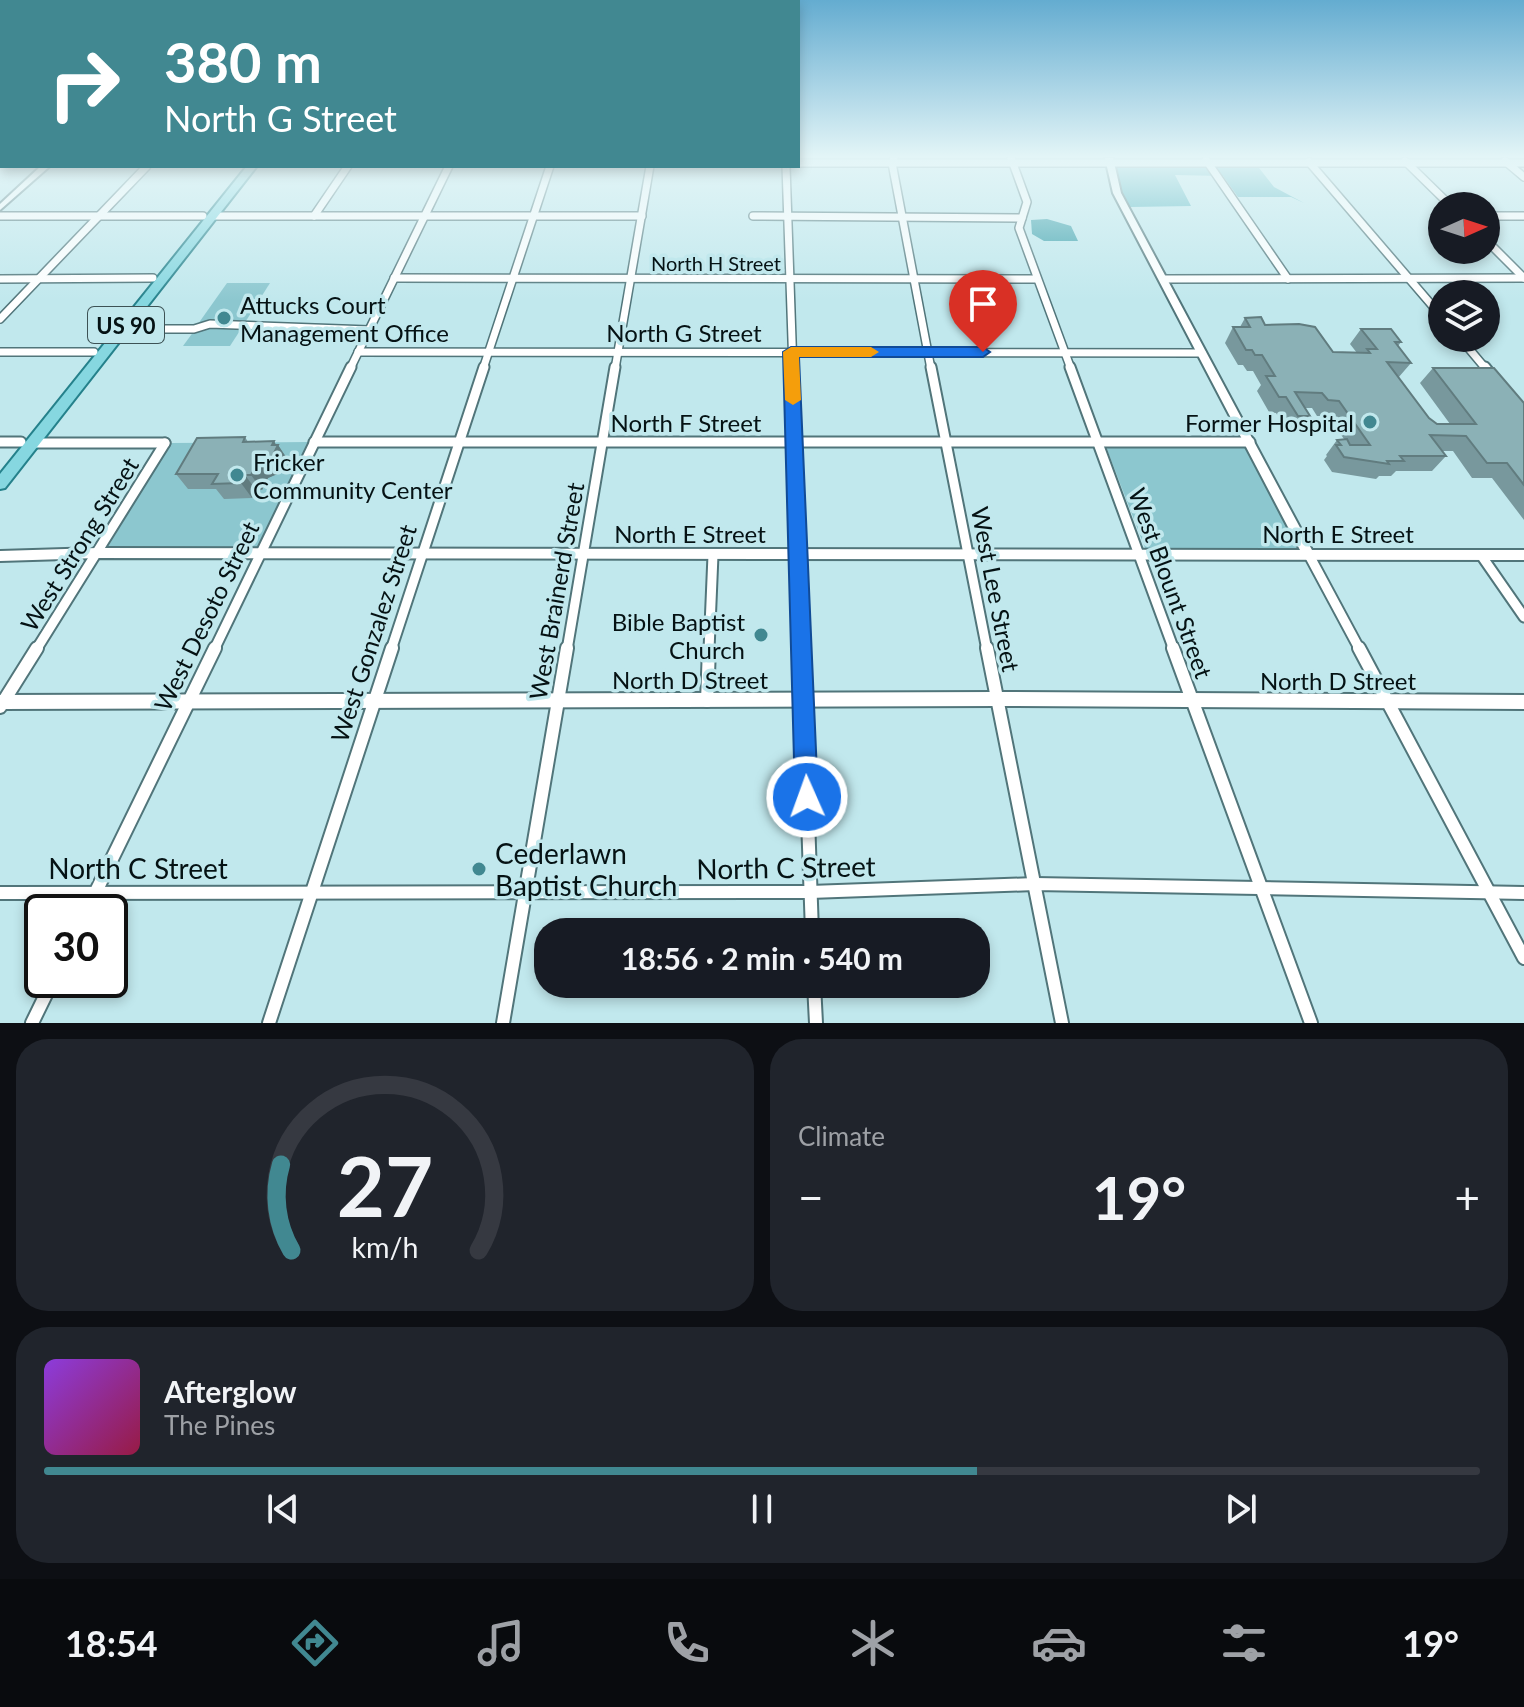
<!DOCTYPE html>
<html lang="en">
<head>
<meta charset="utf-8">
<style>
  body { margin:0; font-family:Lato,sans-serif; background:#20242c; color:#f1f3f6; height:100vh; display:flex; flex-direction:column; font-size:30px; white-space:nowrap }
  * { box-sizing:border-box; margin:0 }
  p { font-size:26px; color:#9ea1a6 }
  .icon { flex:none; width:44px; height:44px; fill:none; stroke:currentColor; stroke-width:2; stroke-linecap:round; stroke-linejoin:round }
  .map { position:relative; height:1023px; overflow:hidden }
  .sheet { display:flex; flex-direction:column; gap:16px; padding:16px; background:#0d0f14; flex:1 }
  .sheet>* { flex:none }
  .banner { position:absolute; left:0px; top:0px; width:800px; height:168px; box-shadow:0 4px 12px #0003; background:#418891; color:#fff; overflow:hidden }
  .needle { width:52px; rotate:87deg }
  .fabs { position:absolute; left:1428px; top:192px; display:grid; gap:16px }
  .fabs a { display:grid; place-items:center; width:72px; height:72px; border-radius:50%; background:#171b24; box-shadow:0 4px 12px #0003; font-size:40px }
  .speed { position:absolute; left:24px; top:894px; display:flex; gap:16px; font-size:40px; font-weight:700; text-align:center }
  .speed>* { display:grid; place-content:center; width:104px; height:104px; border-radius:50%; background:#171b24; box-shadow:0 4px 12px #0003; line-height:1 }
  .speed .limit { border:4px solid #111; border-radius:12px; background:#fff; color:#111 }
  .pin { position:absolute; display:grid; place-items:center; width:68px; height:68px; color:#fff; margin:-82px -34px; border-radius:50% 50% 50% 0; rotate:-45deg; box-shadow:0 0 8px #0007 }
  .pin .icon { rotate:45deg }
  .me { position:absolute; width:88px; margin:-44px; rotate:358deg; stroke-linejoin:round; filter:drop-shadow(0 0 6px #0008) }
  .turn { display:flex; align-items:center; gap:28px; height:168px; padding:0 32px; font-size:36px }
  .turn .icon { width:104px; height:104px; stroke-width:2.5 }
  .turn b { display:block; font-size:56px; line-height:68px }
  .big { font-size:60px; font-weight:700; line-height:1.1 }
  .sheet .tile { flex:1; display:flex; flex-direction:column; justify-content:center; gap:12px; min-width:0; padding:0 28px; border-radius:32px; background:#20242c }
  .sheet .dial { align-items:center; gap:0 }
  .dial svg { height:208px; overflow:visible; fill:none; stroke:#363941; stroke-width:7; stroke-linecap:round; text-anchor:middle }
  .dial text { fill:#f1f3f6; stroke:none }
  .song { display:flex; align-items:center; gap:24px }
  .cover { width:96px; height:96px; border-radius:12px; background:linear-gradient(135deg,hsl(270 70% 55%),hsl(340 70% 35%)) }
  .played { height:8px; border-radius:4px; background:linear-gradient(90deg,#418891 65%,#363941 65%) }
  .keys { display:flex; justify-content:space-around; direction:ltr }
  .heat { display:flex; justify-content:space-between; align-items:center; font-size:44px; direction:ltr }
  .sheet .tiles { flex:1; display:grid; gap:16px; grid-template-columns:1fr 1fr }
  .tile:last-child { grid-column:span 2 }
  .trip { position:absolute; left:534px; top:918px; width:456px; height:80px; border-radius:32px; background:#171b24; box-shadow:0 4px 12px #0003; font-weight:700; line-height:80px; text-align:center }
  .tabs { display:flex; height:128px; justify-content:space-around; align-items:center; background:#090b0e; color:#9ea1a6 }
  .tabs .icon { width:56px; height:56px }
  .tabs .current { color:#418891 }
  .tabs b { font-size:36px; color:#f1f3f6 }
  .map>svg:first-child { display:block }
  .green { fill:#8cc7cf }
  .forest { fill:#52b3be }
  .water { fill:#3ea1ac }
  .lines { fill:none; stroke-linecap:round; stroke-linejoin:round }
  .minor-far2-casing { stroke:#51757a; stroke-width:10 }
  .minor-far1-casing { stroke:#51757a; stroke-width:13 }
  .minor-casing { stroke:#51757a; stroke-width:16 }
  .tertiary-casing { stroke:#51757a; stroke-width:4 }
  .primary-casing { stroke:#25818b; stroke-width:4 }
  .minor-far2 { stroke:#fff; stroke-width:7 }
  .minor-far1 { stroke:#fff; stroke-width:9 }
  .minor { stroke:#fff; stroke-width:12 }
  .tertiary { fill:#fff; fill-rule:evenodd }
  .primary { fill:#86d7e0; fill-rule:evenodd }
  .wall { fill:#78989d }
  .shaded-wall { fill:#617c7f }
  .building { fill:#8bb1b6; stroke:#617c7f; stroke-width:2 }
  .route { fill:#1a73e8; stroke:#114b97; stroke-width:2 }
  .slow { fill:#f59e0b }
  .poi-dot { fill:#418891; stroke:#c1e8ed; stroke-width:3 }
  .labels { text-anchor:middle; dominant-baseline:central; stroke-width:7; stroke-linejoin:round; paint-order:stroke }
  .far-street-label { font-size:20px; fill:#051214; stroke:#c1e8ed }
  .shield { fill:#c1e8ed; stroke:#3d5255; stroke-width:2 }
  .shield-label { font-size:22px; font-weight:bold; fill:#051214 }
  .poi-label { font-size:24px; fill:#051214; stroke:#c1e8ed; text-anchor:start }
  .street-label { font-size:24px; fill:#051214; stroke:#c1e8ed }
  .near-poi-label { font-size:28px; fill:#051214; stroke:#c1e8ed; text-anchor:start }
  .near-street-label { font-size:28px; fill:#051214; stroke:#c1e8ed }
</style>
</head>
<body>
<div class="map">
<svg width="1524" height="1023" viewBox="0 0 1524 1023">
  <rect width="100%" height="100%" fill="#c1e8ed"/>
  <g class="green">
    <polygon points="227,283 270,283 244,324 198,324"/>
    <polygon points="208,327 241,329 230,346 183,346 194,331"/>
    <polygon points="309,442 257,550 106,550 170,443"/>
    <polygon points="1106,447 1246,448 1299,549 1145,548"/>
  </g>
  <polygon class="forest" points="1256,164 1274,187 1304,203 1291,197 1238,197 1223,176 1175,175 1191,206 1130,207 1119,190 1116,165"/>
  <polygon class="water" points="1047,219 1071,226 1078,241 1044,241 1032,234 1031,220"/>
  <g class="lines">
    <defs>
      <g id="minor-far2">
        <polyline points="894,158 892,163 931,369"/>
        <polyline points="1011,158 1027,202 1019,228 1071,369"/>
        <polyline points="1206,160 1288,279"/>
        <polyline points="1405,161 1451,206"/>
        <polyline points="1505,161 1524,177"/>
        <polyline points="1309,162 1442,317"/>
        <polyline points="798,163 1524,163"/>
        <polyline points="786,166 793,369"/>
        <polyline points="0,216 203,216"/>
        <polyline points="214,216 642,216"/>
        <polyline points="314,216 348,166"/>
        <polyline points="753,216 1022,218"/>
        <polyline points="1486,216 1524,216"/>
        <polyline points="1486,240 1524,278"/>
        <polyline points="394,278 1037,279"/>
        <polyline points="0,279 153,278"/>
        <polyline points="1163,279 1524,278"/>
        <polyline points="0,319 147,166"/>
        <polyline points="123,329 194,329 210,324 369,330"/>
        <polyline points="1460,338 1486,369"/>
        <polyline points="0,352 94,352"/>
        <polyline points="358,352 1202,353"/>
        <polyline points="350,369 449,166"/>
        <polyline points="483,369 550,166"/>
        <polyline points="615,369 650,166"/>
      </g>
      <g id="minor-far1">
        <polyline points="793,367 802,650"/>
        <polyline points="931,367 987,650"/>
        <polyline points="1070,367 1174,650"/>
        <polyline points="1485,367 1493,377"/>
        <polyline points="0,442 21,442"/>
        <polyline points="314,442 1250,442"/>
        <polyline points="33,443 165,443"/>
        <polyline points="1309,555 1360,650"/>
        <polyline points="1481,555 1524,617"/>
        <polyline points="36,650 165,443"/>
        <polyline points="214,650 351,367"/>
        <polyline points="391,650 484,367"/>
        <polyline points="567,650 615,367"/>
        <polyline points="709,650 713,555"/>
      </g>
      <g id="minor">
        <polyline points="802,648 812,932"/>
        <polyline points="987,648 1062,1023"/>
        <polyline points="1173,648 1311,1023"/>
        <polyline points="1359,648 1524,958"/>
        <polyline points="707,701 709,648"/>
        <polyline points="0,707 37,648"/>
        <polyline points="0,893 810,892 1035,884 1524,893"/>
        <polyline points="86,912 215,648"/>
        <polyline points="814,984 816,1023"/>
        <polyline points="32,1023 53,980"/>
        <polyline points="269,1023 392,648"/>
        <polyline points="503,1023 567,648"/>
      </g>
      <g id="tertiary">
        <polygon points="1105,158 1113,158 1121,193 1312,550 1524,550 1524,560 98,558 0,561 0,551 98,548 1300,550 1113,193"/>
        <polygon points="41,166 50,166 0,210 0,204"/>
        <polygon points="997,692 1524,695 1524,709 997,706 0,709 0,695"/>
      </g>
      <polygon id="primary" points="247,166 257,166 5,488 0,489 0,474"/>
    </defs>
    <use href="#minor-far2" class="minor-far2-casing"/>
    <use href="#minor-far1" class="minor-far1-casing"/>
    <use href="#minor" class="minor-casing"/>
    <use href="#tertiary" class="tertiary-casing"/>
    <use href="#primary" class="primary-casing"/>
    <use href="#minor-far2" class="minor-far2"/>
    <use href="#minor-far1" class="minor-far1"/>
    <use href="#minor" class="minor"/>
    <use href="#tertiary" class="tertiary"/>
    <use href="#primary" class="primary"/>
  </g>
  <g class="wall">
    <polygon points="1245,318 1333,352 1357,353 1350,344 1361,329 1401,342 1398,346 1411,363 1398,378 1429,418 1437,424 1450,424 1420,383 1433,368 1524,403 1524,520 1492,478 1472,478 1453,451 1442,451 1446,456 1432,471 1396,471 1391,476 1379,476 1376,479 1332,472 1324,460 1327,456 1326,455 1337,440 1344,439 1328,416 1317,416 1312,408 1305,408 1310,416 1299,431 1287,431 1276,413 1269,412 1257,391 1261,385 1253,371 1247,371 1243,365 1238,365 1225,343 1233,327 1240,327"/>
    <polygon points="245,437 248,442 274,441 276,445 278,445 288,460 282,472 268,478 262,490 256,490 252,498 224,499 216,489 188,489 176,474"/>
  </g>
  <g class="shaded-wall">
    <polygon points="274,441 277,447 278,445 288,460 282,472 268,478 262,490 251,475 258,463"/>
    <polygon points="245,475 256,490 252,498 241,483"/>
  </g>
  <g class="building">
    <polygon points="1261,317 1265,325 1299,324 1315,327 1333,352 1370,353 1367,349 1377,349 1361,329 1391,329 1401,342 1395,342 1411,363 1387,362 1429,418 1437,424 1476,424 1433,368 1494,368 1524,403 1524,485 1507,463 1487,463 1466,436 1430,435 1446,456 1400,456 1404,461 1387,461 1389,464 1344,457 1336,445 1341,445 1337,440 1347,439 1350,445 1370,445 1339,401 1328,400 1322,393 1295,392 1310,416 1298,416 1286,397 1279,397 1266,376 1275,376 1262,355 1255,355 1252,350 1246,350 1233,327 1250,327 1245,318"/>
    <polygon points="245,437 243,442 274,441 272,445 278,445 272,457 258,463 251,475 245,475 241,483 212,484 218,474 176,474 197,438"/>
  </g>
  <linearGradient id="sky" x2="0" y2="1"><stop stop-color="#64acd0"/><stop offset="0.52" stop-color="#e3f5f7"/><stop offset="1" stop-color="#e3f5f7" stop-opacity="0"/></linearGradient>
  <rect width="1524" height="301" fill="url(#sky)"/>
  <polygon class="route" points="791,347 983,347 990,352 983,357 799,357 818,797 815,805 807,808 798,805 795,797 783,352"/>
  <polygon class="slow" points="791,347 871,347 879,352 871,357 799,357 801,400 793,405 785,400 783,352"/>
  <g class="poi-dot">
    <circle cx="224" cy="318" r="8"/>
    <circle cx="1370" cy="422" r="8"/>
    <circle cx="237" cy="475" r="8"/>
    <circle cx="761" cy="635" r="8"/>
    <circle cx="479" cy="869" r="8"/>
  </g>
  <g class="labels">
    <g class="far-street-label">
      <text x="716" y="263">North H Street</text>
    </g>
    <rect class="shield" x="88" y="307" width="76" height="36" rx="6"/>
    <g class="shield-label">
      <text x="126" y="325">US 90</text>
    </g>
    <g class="poi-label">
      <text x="240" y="304">Attucks Court<tspan x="240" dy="28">Management Office</tspan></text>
      <text x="1354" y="422" text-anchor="end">Former Hospital</text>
      <text x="253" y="461">Fricker<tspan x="253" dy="28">Community Center</tspan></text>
      <text x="745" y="621" text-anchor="end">Bible Baptist<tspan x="745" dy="28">Church</tspan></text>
    </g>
    <g class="street-label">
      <text x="684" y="332">North G Street</text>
      <text x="686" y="422">North F Street</text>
      <text x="690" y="533">North E Street</text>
      <text x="1338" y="533">North E Street</text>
      <text transform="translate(79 544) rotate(-58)">West Strong Street</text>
      <text transform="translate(1171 583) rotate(70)">West Blount Street</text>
      <text transform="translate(996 589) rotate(79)">West Lee Street</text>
      <text transform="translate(556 591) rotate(-80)">West Brainerd Street</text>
      <text transform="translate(206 616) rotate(-64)">West Desoto Street</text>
      <text transform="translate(373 633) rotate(-72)">West Gonzalez Street</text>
      <text x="690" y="679">North D Street</text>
      <text x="1338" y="680">North D Street</text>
    </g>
    <g class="near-poi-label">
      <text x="495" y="853">Cederlawn<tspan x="495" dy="32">Baptist Church</tspan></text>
    </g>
    <g class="near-street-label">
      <text transform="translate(786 867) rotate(-1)">North C Street</text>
      <text x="138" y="868">North C Street</text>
    </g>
  </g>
</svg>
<div class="fabs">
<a><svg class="needle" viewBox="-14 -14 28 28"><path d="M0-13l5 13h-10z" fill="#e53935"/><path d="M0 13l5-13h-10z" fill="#9ea1a6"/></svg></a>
<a><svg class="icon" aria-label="layers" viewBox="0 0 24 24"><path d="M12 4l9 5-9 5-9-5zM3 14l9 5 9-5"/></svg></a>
</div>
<div class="speed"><div class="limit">30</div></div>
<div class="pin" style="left:983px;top:352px;background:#d93025"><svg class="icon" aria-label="arrive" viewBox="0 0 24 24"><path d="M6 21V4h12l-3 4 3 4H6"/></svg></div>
<svg class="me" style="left:807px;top:797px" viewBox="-20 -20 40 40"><circle r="17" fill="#1a73e8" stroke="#fff" stroke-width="3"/><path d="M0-11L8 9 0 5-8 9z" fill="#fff"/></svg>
<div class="trip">18:56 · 2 min · 540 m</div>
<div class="banner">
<div class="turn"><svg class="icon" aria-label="right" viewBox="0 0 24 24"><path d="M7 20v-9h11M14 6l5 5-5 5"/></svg><div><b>380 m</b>North G Street</div></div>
</div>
</div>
<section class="sheet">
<div class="tiles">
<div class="tile dial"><svg viewBox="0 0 100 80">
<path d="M14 69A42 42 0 1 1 86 69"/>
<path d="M14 69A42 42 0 0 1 10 36" stroke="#418891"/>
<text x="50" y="56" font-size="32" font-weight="700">27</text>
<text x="50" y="72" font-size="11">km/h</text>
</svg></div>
<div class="tile"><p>Climate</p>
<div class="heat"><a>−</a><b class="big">19°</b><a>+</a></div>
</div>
<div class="tile">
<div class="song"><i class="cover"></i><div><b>Afterglow</b><p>The Pines</p></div></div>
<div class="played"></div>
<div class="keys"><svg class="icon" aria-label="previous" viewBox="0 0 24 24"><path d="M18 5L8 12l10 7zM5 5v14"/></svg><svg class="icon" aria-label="pause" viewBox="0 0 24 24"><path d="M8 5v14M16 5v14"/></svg><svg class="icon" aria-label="next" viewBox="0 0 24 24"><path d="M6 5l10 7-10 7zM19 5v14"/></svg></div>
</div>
</div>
</section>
<nav class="tabs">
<b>18:54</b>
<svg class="icon current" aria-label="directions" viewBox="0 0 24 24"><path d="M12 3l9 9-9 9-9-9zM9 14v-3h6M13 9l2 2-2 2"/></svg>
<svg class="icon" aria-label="music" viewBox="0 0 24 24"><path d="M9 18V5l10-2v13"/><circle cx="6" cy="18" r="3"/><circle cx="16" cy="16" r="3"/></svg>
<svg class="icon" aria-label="phone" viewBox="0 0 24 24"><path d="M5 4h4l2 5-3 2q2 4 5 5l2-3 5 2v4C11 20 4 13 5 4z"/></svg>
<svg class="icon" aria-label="climate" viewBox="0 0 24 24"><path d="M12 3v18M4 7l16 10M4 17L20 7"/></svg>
<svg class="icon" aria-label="car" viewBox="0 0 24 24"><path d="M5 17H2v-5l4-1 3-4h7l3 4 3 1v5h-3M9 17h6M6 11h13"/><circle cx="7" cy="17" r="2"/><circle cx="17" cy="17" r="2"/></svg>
<svg class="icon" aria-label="filters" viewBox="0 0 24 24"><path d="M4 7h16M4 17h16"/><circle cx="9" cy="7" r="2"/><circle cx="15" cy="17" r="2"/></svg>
<b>19°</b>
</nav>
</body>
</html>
